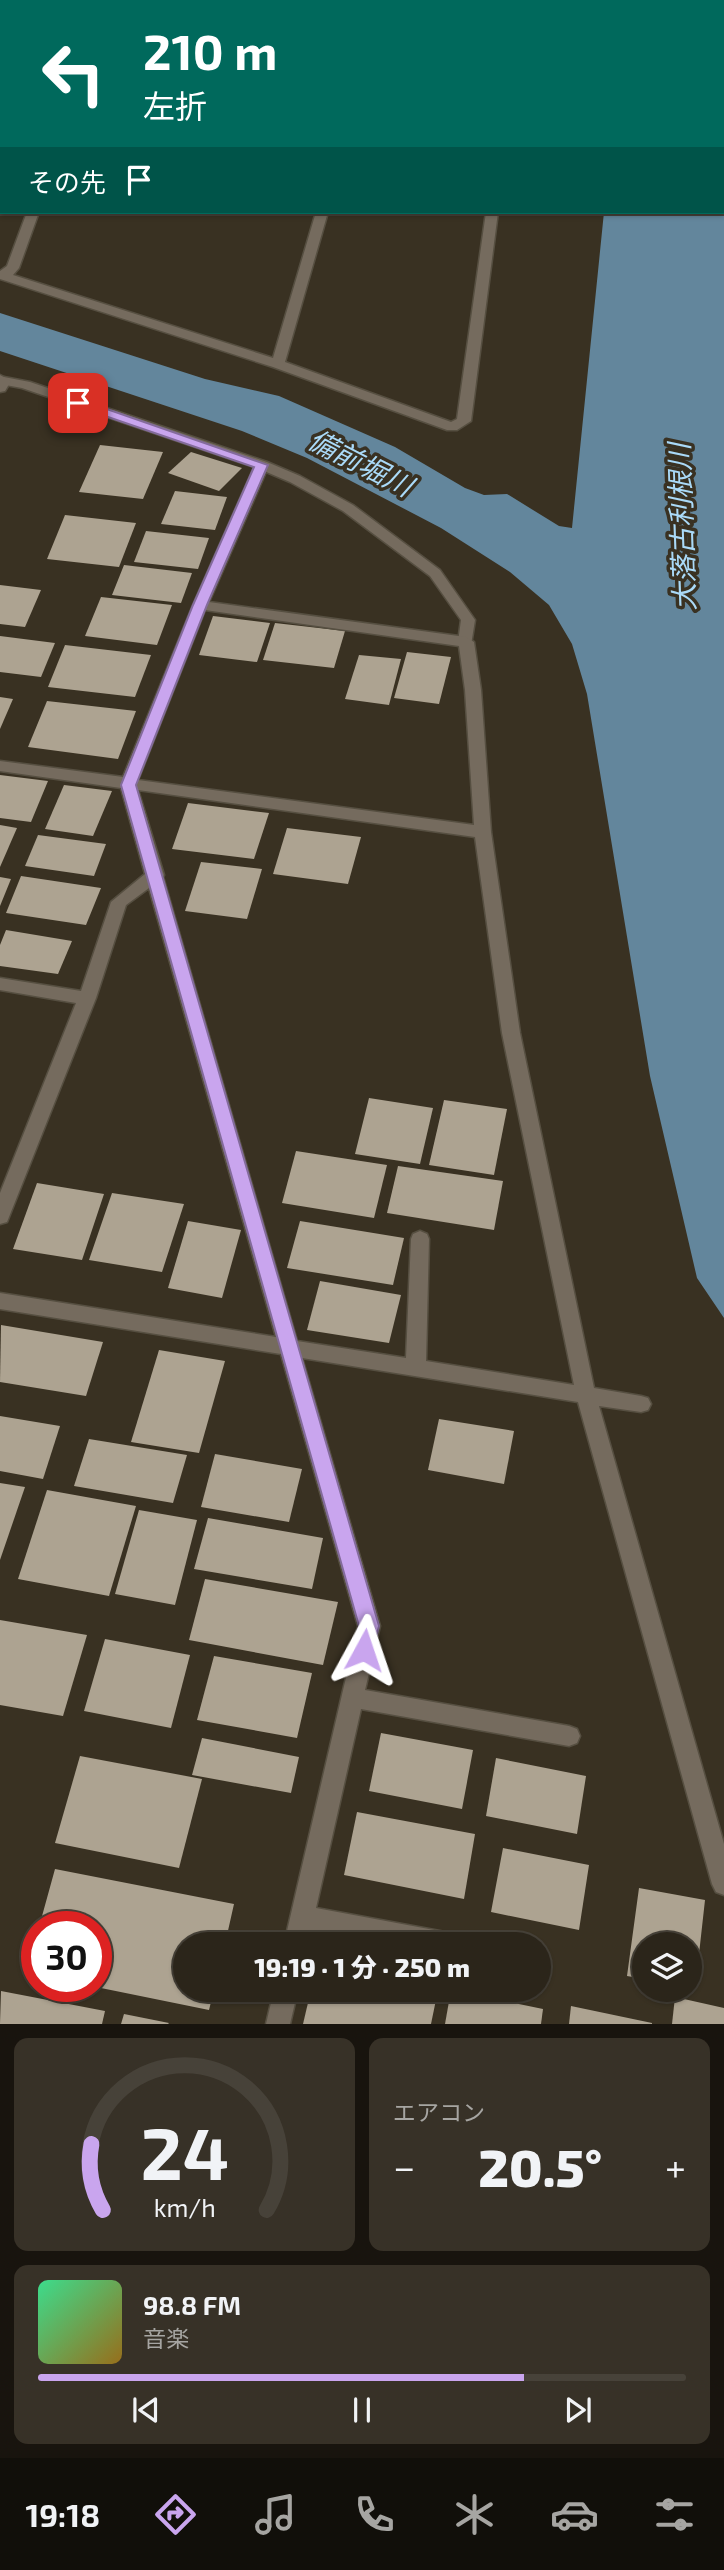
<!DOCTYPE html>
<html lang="ja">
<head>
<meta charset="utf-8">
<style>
  body { margin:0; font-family:"Exo 2","Noto Sans JP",sans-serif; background:#373127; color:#f1f3f6; height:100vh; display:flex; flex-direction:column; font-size:26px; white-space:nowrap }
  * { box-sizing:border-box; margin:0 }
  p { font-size:23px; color:#a6a5a2 }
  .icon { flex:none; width:38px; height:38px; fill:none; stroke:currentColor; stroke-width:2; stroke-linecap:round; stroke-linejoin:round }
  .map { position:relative; height:2024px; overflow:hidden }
  .sheet { display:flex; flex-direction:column; gap:14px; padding:14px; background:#18140e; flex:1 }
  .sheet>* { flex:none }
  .banner { position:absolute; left:0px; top:0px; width:724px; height:214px; box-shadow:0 2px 5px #0004,0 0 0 2px #474239; background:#00695c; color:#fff; overflow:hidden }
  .tools { position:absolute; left:632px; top:1932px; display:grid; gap:14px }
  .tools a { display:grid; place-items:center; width:70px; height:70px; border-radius:50%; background:#2b251a; box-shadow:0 2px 5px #0004,0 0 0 2px #474239; font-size:35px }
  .speed { position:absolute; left:21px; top:1911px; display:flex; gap:14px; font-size:35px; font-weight:700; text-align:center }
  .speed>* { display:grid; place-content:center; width:91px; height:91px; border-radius:50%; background:#2b251a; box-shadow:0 2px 5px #0004,0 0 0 2px #474239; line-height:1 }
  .speed .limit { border:10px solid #d22; background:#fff; color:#111 }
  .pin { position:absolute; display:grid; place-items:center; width:60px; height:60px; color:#fff; margin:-30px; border-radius:14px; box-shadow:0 4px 10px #0006 }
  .me { position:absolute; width:77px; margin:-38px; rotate:5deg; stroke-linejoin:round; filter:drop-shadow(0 0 5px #0008) }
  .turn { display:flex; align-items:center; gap:24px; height:147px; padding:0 28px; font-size:32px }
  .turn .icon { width:91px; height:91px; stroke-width:2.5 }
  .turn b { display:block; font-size:49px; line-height:60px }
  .then { display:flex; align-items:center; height:66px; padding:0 28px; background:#0003; gap:14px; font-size:26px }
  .big { font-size:52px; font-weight:800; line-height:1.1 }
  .sheet .card { flex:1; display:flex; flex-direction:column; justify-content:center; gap:10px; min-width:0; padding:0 24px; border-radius:14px; background:#373127 }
  .sheet .dial { align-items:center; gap:0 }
  .dial svg { height:182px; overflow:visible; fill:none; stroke:#474239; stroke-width:7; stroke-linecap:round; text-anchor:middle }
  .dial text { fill:#f1f3f6; stroke:none }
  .song { display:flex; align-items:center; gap:21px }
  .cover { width:84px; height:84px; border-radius:10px; background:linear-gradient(135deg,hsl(150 70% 55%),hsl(40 70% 35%)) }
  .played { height:7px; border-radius:4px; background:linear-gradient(90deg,#c9a5ee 75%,#474239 75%) }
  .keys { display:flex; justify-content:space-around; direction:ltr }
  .heat { display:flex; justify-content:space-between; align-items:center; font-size:38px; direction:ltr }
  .sheet .tiles { flex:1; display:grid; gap:14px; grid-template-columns:1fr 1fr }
  .card:last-child { grid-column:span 2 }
  .trip { position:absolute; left:173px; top:1932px; width:378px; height:70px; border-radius:35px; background:#2b251a; box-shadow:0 2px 5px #0004,0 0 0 2px #474239; font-weight:800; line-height:70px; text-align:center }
  .menu { display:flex; height:112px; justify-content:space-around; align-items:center; background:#110f0a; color:#a6a5a2 }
  .menu .icon { width:49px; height:49px }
  .menu .current { color:#c9a5ee }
  .menu b { font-size:32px; color:#f1f3f6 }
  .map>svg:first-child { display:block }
  .water { fill:#63869c }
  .building { fill:#ada391 }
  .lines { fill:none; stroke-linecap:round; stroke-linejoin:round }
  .service-casing { stroke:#564f41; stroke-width:3 }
  .minor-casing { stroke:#564f41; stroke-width:3 }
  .service { fill:#756b5e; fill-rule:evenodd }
  .minor { fill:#756b5e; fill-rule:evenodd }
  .route { fill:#c9a5ee; stroke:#836b9b; stroke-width:2 }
  .labels { text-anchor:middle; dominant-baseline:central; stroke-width:7; stroke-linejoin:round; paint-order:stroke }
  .water-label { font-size:28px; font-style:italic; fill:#aadaf8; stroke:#393122 }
</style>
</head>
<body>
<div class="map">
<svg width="724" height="2024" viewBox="0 0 724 2024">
  <rect width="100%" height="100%" fill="#393122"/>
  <polygon class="water" points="628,0 724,0 724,1318 697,1278 650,1076 587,694 572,644 549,605 510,572 441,528 307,458 242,431 0,351 0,313 205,379 279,396 395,447 465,488 484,495 507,494 559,526 572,528 604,212 723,212 723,2"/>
  <g class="building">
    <polygon points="100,445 163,452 143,499 79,492"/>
    <polygon points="191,452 242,468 219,491 168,473"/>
    <polygon points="175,491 227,497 215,530 161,524"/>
    <polygon points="65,515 136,523 119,567 47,559"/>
    <polygon points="146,531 209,538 198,569 134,562"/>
    <polygon points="124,565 192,573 181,603 112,595"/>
    <polygon points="0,585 41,590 25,627 0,624"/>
    <polygon points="101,597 172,605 157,645 85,636"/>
    <polygon points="213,616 270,623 257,662 199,655"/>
    <polygon points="275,623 345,631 334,668 263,660"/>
    <polygon points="0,636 55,643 41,677 0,672"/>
    <polygon points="65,645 151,655 135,697 48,687"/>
    <polygon points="407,652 451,657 439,704 394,698"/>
    <polygon points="359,655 401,659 389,705 345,699"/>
    <polygon points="0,697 13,699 0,729"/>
    <polygon points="47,701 136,711 118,759 28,747"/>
    <polygon points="0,775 48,781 31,822 0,818"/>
    <polygon points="64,785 112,791 93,836 45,829"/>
    <polygon points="188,803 269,813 254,859 172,849"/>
    <polygon points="0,825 17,828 0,867"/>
    <polygon points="287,828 361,837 348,884 273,874"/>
    <polygon points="38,835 106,844 94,876 25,866"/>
    <polygon points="201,862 262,869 247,919 185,911"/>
    <polygon points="21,876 101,888 86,925 6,913"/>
    <polygon points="0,877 11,879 0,906"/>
    <polygon points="6,930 72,941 58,974 0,966 0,945"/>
    <polygon points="369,1098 433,1108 420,1164 355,1154"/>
    <polygon points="444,1100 507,1109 494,1175 429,1165"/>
    <polygon points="296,1151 387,1165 374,1218 282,1203"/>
    <polygon points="398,1166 503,1181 494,1230 387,1213"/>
    <polygon points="37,1183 104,1194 82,1260 13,1249"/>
    <polygon points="112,1193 184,1204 162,1272 89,1260"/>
    <polygon points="188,1221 241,1230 222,1298 168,1288"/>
    <polygon points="300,1221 404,1238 393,1285 287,1268"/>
    <polygon points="320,1281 401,1295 389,1343 307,1330"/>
    <polygon points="1,1325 103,1342 86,1396 0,1382"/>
    <polygon points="159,1350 225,1361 199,1453 131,1442"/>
    <polygon points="0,1416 60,1426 43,1479 0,1471"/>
    <polygon points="439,1419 514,1431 504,1484 428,1470"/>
    <polygon points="89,1439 187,1455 173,1503 74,1486"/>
    <polygon points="215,1454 302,1469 289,1522 201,1507"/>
    <polygon points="0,1483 25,1487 0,1560"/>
    <polygon points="47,1490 136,1506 109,1596 18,1579"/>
    <polygon points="139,1510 197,1520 175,1605 115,1594"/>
    <polygon points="208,1518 323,1538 312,1589 194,1569"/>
    <polygon points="205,1579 338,1602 323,1665 189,1640"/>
    <polygon points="0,1620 87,1635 63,1716 0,1705"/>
    <polygon points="105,1639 190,1655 171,1728 84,1711"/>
    <polygon points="214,1656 312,1673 297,1738 197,1720"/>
    <polygon points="381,1733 473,1750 462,1809 369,1791"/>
    <polygon points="202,1738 299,1757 291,1793 192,1775"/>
    <polygon points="80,1756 202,1779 179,1868 55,1843"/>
    <polygon points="496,1758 586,1776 577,1834 486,1816"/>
    <polygon points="357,1812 475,1834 464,1899 344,1875"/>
    <polygon points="503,1848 589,1865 579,1930 491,1912"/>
    <polygon points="55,1869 234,1904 225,1944 186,1944 186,1990 214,1990 209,2010 96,1987 96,1927 39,1927"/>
    <polygon points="639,1888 705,1900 695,1990 690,1988 690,1944 644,1944 644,1979 627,1976"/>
    <polygon points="36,1936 37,1936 37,1975 25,1973"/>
    <polygon points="311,1990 438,1990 431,2024 303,2024"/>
    <polygon points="451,1990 543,2009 541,2024 445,2024"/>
    <polygon points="1,1991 105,2011 102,2024 0,2024"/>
    <polygon points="675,1997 724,2008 724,2024 672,2024"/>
    <polygon points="571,2006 652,2023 652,2024 569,2024"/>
    <polygon points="124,2014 169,2023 168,2024 121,2024"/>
  </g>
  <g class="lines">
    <defs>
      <polygon id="service" points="4,377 30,382 267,462 300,476 353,505 440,570 475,620 471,645 461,645 458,642 461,620 430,576 343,511 290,482 257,468 22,388 0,384 0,378"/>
      <g id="minor">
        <polygon points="116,0 126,0 115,2"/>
        <rect x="376" y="0" width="10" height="2"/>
        <rect x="513" y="0" width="10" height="2"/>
        <rect x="0" y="46" width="2" height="6"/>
        <polygon points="27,212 39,212 19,268 13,275 273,358 316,212 328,212 285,362 451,422 457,419 486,212 498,212 471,421 457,430 447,430 273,367 0,279 0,271 7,266"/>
        <polygon points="0,375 11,381 5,391 0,392"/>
        <path d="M262 461 269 465 209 602 466 637 474 642 481 690 491 832 520 1033 594 1388 641 1396 648 1398 651 1404 648 1410 641 1412 599 1406 724 1844V1895L716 1892 712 1884 578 1402 302 1358 380 1626 365 1690 569 1726 577 1729 580 1736 577 1743 569 1746 361 1709 316 1908 445 1932 453 1936 457 1944H385L311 1930 308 1944H284L358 1626 281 1354 0 1309V1293L276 1337 149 888 126 905 96 998 9 1217 7 1222 0 1224V1193L76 1003 0 990V978L81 991 111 902 145 874 121 788 0 771V761L123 777 193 605 255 465ZM205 610 459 646 465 690 474 825 138 780ZM138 790 475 837 502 1033 574 1385 426 1361 429 1239 427 1234 420 1231 413 1234 411 1239 406 1358 297 1341 163 877 164 875Z"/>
        <polygon points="274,1990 298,1990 290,2024 266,2024"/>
      </g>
    </defs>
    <use href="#service" class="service-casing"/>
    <use href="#minor" class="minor-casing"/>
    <use href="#service" class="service"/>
    <use href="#minor" class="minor"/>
  </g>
  <polygon class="route" points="78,399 268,465 207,605 136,785 379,1626 371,1657 364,1659 357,1657 354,1650 359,1626 121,785 193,605 254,467 73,405 73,400"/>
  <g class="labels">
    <g class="water-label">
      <text transform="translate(361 462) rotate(27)">備前堀川</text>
      <text transform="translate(681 527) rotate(-92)">大落古利根川</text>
    </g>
  </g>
</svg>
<div class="tools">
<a><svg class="icon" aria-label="layers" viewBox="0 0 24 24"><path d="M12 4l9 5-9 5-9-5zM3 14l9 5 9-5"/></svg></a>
</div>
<div class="speed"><div class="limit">30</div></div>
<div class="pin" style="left:78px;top:403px;background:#d93025"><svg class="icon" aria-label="arrive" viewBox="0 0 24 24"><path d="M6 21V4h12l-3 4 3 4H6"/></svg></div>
<svg class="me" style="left:364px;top:1650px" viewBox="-20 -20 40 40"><path d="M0-17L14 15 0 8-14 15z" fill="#c9a5ee" stroke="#fff" stroke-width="4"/></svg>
<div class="trip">19:19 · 1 分 · 250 m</div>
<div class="banner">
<div class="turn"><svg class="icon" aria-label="left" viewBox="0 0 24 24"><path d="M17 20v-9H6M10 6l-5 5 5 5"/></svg><div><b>210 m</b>左折</div></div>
<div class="then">その先<svg class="icon" aria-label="arrive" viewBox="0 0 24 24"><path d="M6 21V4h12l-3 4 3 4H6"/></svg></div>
</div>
</div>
<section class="sheet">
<div class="tiles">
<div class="card dial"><svg viewBox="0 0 100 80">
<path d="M14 69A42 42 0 1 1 86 69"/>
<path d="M14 69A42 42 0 0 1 9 40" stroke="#c9a5ee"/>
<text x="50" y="56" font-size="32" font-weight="700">24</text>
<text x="50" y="72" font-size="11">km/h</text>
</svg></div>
<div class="card"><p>エアコン</p>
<div class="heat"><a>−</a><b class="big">20.5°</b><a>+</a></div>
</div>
<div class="card">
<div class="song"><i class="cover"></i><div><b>98.8 FM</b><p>音楽</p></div></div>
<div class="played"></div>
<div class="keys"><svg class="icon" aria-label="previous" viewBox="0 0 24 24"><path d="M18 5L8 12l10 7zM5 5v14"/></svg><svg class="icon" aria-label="pause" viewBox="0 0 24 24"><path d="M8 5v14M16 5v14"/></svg><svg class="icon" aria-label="next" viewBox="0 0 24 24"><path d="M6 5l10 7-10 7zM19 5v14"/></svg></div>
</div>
</div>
</section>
<nav class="menu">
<b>19:18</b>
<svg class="icon current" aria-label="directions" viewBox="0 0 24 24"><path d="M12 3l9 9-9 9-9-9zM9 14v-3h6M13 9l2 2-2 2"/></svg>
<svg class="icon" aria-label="music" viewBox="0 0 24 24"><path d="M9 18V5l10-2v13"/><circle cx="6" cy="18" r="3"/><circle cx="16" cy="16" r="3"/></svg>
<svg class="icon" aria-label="phone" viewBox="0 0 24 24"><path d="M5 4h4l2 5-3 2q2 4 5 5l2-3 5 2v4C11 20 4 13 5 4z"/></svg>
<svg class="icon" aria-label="climate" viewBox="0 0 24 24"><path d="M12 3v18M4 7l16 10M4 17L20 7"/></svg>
<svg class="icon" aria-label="car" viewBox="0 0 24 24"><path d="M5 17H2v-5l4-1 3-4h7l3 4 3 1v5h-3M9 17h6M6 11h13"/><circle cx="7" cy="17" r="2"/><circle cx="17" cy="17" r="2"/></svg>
<svg class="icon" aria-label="filters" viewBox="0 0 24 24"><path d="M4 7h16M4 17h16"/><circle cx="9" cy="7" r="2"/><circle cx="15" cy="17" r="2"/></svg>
</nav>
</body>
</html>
